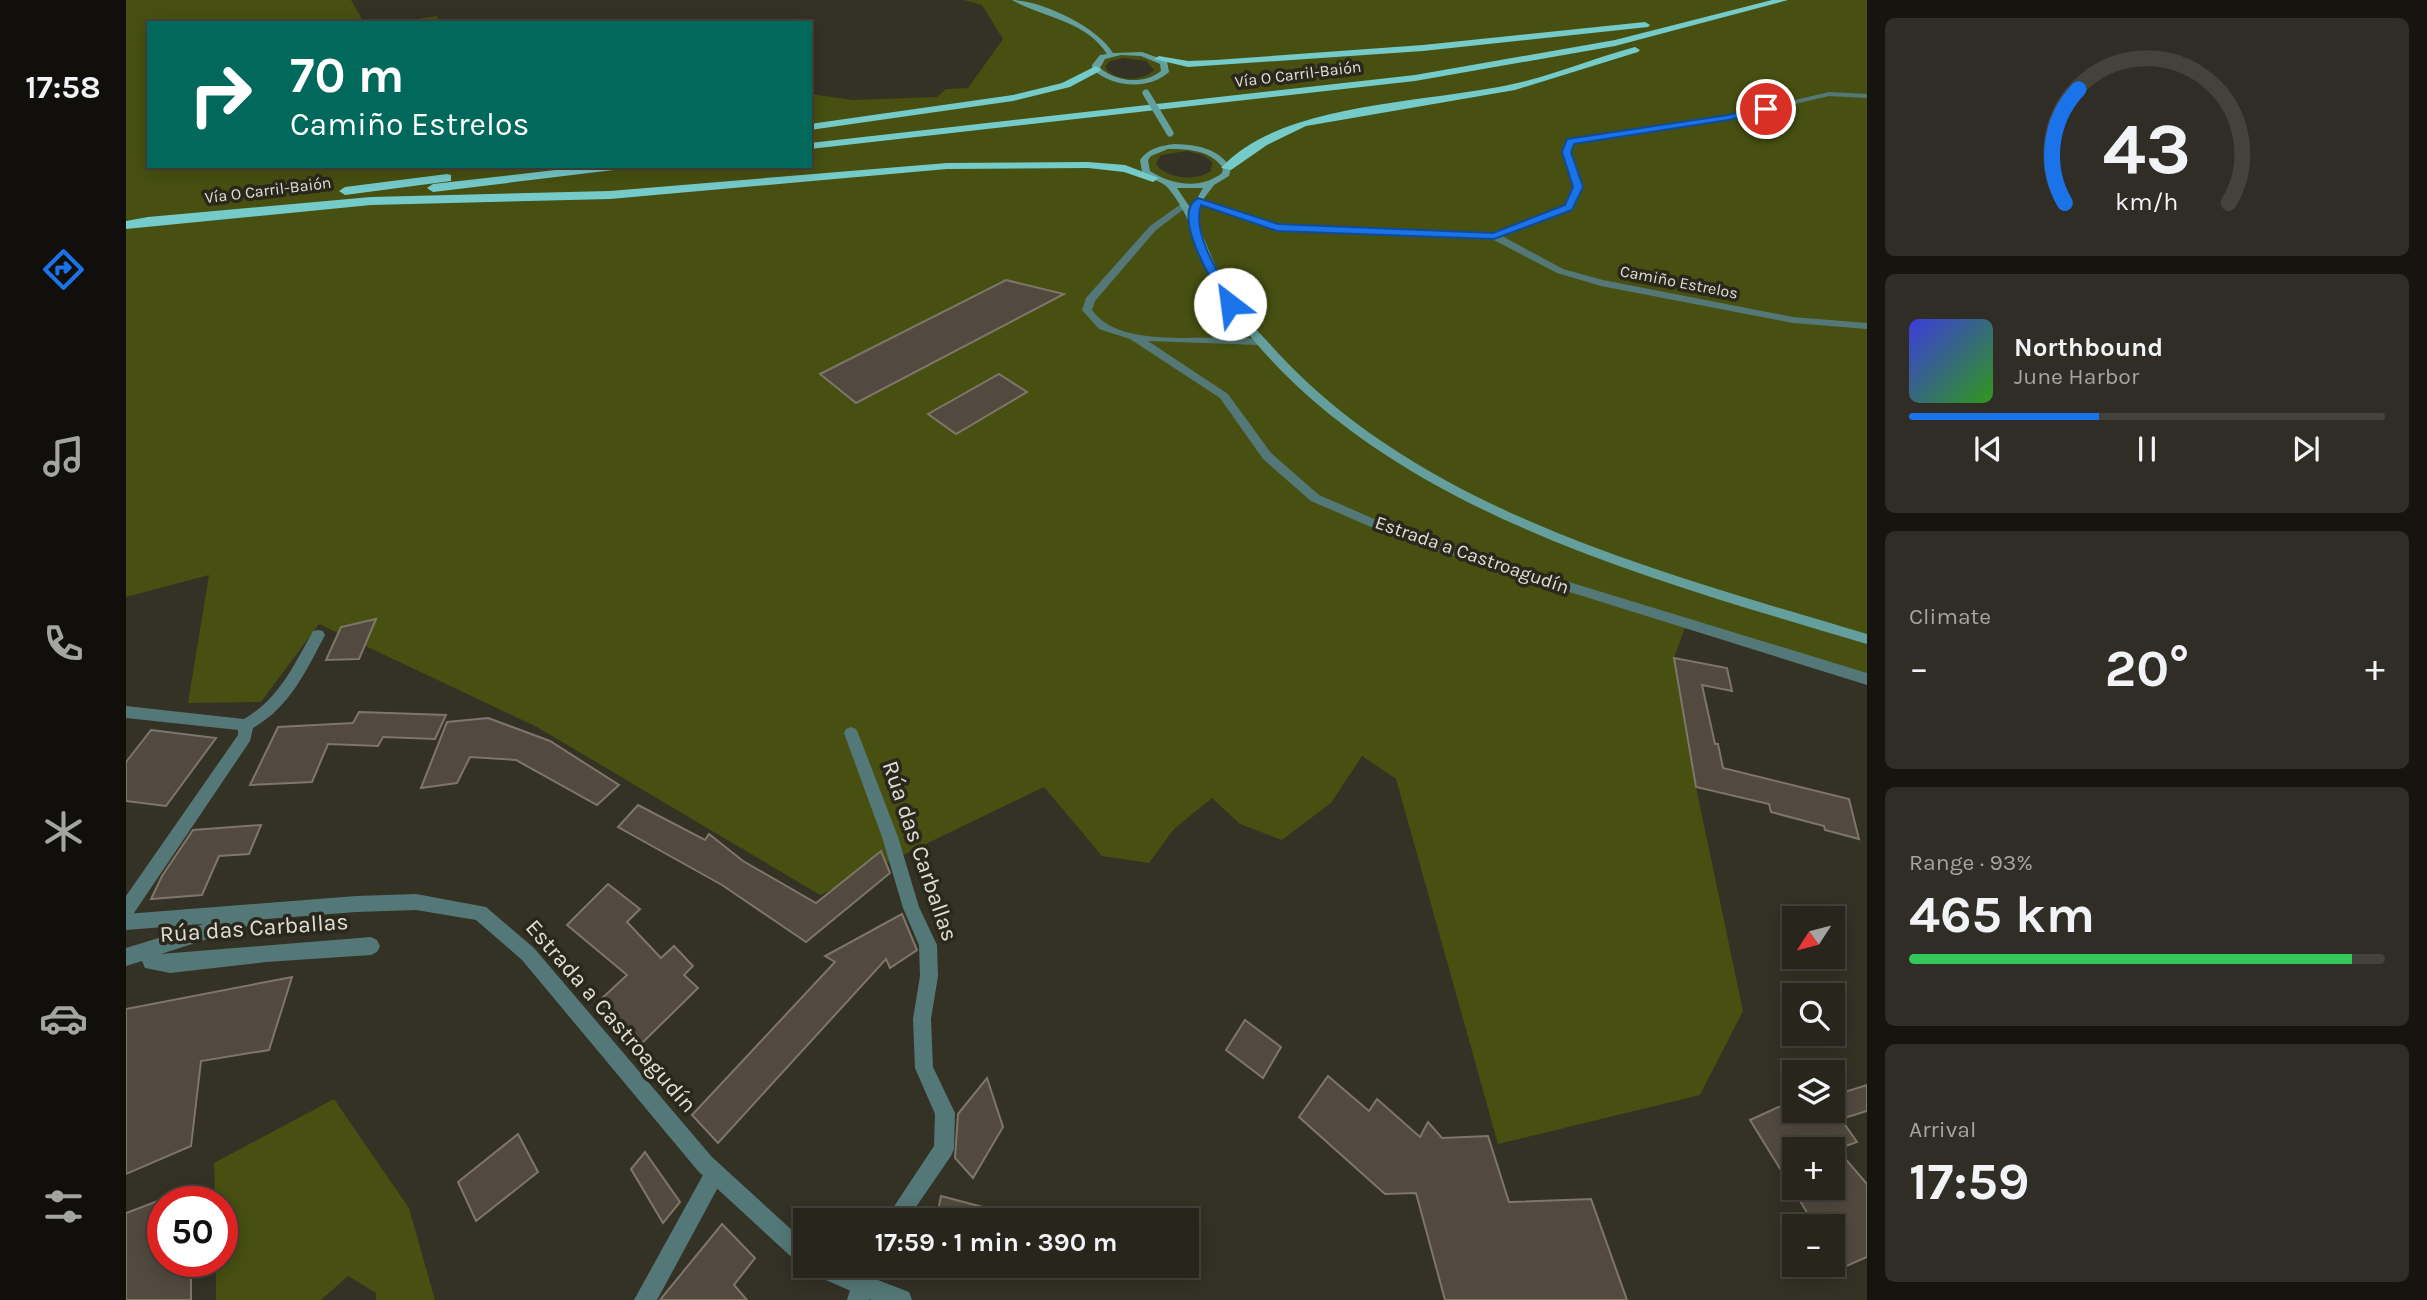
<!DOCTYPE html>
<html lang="en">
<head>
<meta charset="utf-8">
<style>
  body { margin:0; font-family:Karla,sans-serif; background:#2f2d25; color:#f1f3f6; height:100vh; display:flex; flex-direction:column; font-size:26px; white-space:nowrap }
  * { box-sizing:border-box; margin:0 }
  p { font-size:23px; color:#a4a5a3 }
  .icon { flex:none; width:38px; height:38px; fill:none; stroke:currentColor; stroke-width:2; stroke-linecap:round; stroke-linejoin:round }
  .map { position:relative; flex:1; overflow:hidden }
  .details { display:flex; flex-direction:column; gap:18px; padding:18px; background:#15140f; width:560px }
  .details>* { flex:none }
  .hud { position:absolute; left:21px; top:21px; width:665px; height:147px; border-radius:0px; box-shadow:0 4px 18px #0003,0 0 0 2px #43423b; background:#00695c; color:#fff; overflow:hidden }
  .needle { width:46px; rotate:234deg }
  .tools { position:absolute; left:1656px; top:906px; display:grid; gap:14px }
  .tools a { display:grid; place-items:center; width:63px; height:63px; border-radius:0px; background:#27251c; box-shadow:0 4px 18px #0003,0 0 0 2px #43423b; font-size:35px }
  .speed { position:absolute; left:21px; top:1186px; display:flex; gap:14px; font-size:35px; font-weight:700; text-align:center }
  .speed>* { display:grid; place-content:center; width:91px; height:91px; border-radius:50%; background:#27251c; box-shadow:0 4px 18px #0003,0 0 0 2px #43423b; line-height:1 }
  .speed .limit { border:10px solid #d22; background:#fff; color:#111 }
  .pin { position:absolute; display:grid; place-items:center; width:60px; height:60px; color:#fff; margin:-30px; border:4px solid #fff; border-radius:50%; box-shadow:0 2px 7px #0007 }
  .me { position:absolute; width:77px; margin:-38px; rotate:330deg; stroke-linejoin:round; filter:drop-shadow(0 0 5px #0008) }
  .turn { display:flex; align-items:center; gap:24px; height:147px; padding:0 28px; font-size:32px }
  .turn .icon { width:91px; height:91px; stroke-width:2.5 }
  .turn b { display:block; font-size:49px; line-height:60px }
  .big { font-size:52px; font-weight:700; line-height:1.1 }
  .details .widget { flex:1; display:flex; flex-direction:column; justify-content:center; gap:10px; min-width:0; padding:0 24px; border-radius:10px; background:#2f2d25 }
  .details .dial { align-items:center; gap:0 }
  .dial svg { height:182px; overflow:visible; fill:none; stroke:#43423b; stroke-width:7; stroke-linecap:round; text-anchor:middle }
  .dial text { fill:#f1f3f6; stroke:none }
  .song { display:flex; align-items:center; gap:21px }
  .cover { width:84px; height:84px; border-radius:10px; background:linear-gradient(135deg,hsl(240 70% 55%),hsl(110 70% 35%)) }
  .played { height:7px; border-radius:4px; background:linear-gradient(90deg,#1a73e8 40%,#43423b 40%) }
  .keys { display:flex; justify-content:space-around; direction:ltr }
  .heat { display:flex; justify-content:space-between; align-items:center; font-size:38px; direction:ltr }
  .charge { height:10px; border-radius:5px; background:linear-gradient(90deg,#34c759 93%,#43423b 0) }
  .trip { position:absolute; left:667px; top:1208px; width:406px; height:70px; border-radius:0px; background:#27251c; box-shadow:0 4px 18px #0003,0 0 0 2px #43423b; font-weight:700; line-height:70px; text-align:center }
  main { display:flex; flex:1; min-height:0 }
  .dock { display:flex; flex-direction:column; width:126px; justify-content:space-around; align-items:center; background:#100f0b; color:#a4a5a3 }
  .dock .icon { width:49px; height:49px }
  .dock .on { color:#1a73e8 }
  .dock b { font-size:32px; color:#f1f3f6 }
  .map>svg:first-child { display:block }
  .green { fill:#475011; fill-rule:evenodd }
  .building { fill:#524a3f; stroke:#7e7669; stroke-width:2; fill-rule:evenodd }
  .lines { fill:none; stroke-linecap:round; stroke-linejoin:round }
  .minor { fill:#547877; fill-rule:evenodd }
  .tertiary { fill:#547877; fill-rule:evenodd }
  .secondary { fill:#649f9e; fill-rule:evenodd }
  .trunk { fill:#75cbca; fill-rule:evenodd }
  .secondary-bridge { stroke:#649f9e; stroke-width:7 }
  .route { fill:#1a73e8; stroke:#114b97; stroke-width:2 }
  .labels { text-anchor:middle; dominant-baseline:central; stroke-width:7; stroke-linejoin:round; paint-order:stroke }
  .far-street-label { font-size:16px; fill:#e0ded7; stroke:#2a271b }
  .street-label { font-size:19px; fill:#e0ded7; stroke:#2a271b }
  .near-street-label { font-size:23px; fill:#e0ded7; stroke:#2a271b }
</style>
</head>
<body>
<main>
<nav class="dock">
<b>17:58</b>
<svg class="icon on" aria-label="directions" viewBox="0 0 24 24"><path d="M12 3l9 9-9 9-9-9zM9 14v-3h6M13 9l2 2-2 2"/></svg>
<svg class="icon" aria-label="music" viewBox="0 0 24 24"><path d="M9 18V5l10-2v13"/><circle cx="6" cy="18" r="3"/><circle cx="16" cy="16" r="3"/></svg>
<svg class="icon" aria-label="phone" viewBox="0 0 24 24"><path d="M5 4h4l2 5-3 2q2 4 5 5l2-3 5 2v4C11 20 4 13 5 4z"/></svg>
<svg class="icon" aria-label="climate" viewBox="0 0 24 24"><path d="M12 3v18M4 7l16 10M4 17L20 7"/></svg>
<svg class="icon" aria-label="car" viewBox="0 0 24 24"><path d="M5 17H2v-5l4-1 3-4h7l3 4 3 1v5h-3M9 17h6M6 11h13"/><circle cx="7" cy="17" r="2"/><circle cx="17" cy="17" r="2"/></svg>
<svg class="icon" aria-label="filters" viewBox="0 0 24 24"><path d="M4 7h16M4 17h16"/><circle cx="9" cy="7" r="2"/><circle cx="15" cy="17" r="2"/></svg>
</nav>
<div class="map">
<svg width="1741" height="1300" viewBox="0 0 1741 1300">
  <rect width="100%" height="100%" fill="#343125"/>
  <g class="green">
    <path d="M0 0H225L236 19 272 22 311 16 316 23H23V166H684V94L727 100 811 97 820 89 842 88 877 39 856 5 838 0H1741V679L1560 625 1548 658 1570 787 1617 1011 1574 1095 1372 1144 1270 779 1236 756 1205 803 1156 840 1114 824 1086 798 1048 829 1023 863 976 856 918 787 694 895 411 727 193 624 135 702 62 703 83 575 0 597ZM998 58 1020 61 1028 70C1016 82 989 82 979 67L984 61ZM1061 151 1077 155 1086 162 1085 171C1070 181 1047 179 1033 168L1030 163 1035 155Z"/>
    <polygon points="208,1099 283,1208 309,1300 250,1300 250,1293 222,1276 195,1300 90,1300 90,1262 96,1262 96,1202 89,1202 88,1163"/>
  </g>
  <g class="building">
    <polygon points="880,280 938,294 730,403 694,374"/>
    <polygon points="873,374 901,392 830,434 802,414"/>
    <polygon points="250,619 233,659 200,660 215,627"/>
    <polygon points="1548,658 1601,668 1606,691 1576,685 1589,744 1592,744 1597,768 1723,799 1733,839 1699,830 1698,826 1645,812 1643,804 1570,787"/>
    <polygon points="233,712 320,715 309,739 257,737 252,746 202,744 186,782 124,785 152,727 227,723"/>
    <polygon points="362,718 424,741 493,785 471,805 390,760 344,757 331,783 295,788 321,722"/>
    <polygon points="25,730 90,738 40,806 0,801 0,762"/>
    <polygon points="512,805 579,840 583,834 617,861 690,903 755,851 764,873 680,942 596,885 492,827"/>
    <polygon points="135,825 123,854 93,856 76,895 25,899 36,876 67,830"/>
    <polygon points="482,884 514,909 501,922 535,958 548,946 567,966 558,975 572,988 514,1045 473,1001 501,975 441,925"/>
    <polygon points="776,914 791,950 764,968 760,959 592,1143 566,1115 709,962 699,956"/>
    <polygon points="166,977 143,1050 75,1061 65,1146 0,1174 0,1009"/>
    <polygon points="1119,1020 1155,1047 1137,1078 1100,1050"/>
    <polygon points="1202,1076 1243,1111 1251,1099 1294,1137 1302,1122 1316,1138 1362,1136 1383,1202 1465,1199 1501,1300 1319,1300 1290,1193 1259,1194 1173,1117"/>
    <polygon points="861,1078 877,1127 847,1178 829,1158 832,1114"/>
    <path d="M1741 1085V1111L1715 1119 1731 1142 1711 1149 1741 1184V1257L1716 1268 1706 1253V1227H1690L1624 1120 1668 1100V1111H1706V1096ZM1668 1150H1706V1188H1668Z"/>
    <polygon points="392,1134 412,1172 350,1221 332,1182"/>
    <polygon points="519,1152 554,1202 537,1223 505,1169"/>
    <polygon points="815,1196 876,1212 875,1220 810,1220"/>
    <polygon points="37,1199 37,1262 65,1262 65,1300 0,1300 0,1213"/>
    <polygon points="596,1224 629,1258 608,1285 621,1300 534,1300"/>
  </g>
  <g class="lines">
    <g class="minor">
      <polygon points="1703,92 1741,94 1741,98 1703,96 1602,120 1447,143 1444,152 1456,187 1446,209 1376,236 1437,269 1477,280 1667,317 1741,323 1741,329 1667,323 1475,286 1431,273 1366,239 1151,230 1068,201 1075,199 1152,224 1367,233 1439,205 1448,187 1436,152 1441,139 1602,116"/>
      <path d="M1055 204 1062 206 1030 230 969 301 966 310C996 353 1090 331 1137 340L1138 342 1133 345 1022 341 1102 394 1145 453 1193 495 1276 531 1741 673V685L1268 537 1185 501 1137 459 1094 398 1004 339 973 329 956 310 960 298 1024 226Z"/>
      <path d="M192 630 197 631 199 635C180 671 164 707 127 728L124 741 6 916 0 918V896L112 735V730L0 718V706L118 719C153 699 168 665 187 631Z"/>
      <polygon points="725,727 730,729 732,733 772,837 793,907 811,945 812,976 805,1019 807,1067 829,1113 828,1149 825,1156 781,1220 759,1220 808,1146 809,1114 789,1068 787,1019 794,976 793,945 777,908 756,837 718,733 720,729"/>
      <polygon points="129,908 135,910 138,916 135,922 35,954 245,937 251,940 254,946 251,952 245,955 140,962 44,973 19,968 16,961 0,966 0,948"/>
      <polygon points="589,1163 596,1166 599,1173 596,1180 531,1300 508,1300 582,1166"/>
      <polygon points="732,1265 753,1265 743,1300 721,1300"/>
    </g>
    <polygon class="tertiary" points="290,894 360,907 408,948 586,1157 679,1242 679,1265 713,1265 783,1292 786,1300 745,1300 682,1272 679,1266 672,1263 572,1171 396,960 350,920 290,910 230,912 0,930 0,914 230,896"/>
    <g class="secondary">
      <path d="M886 0C915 0 972 27 987 53L1016 52 1041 61 1043 72C1022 91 986 87 966 69V65L974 55 981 54C961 21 916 17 886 0ZM995 55 1015 56 1034 64 1035 71C1017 85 991 82 974 68L979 59Z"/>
      <path d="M1049 144C1072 145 1092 148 1105 168L1103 176 1088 185 1076 201 1070 219C1082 248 1093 278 1110 305 1122 322 1138 337 1152 353 1300 513 1538 573 1741 634V644C1548 586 1322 527 1171 386 1143 360 1105 317 1088 283 1073 252 1065 215 1042 188 1036 181 1023 179 1016 172L1014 160C1021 149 1036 145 1049 144ZM1042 149C1063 149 1084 150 1097 168L1096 173C1074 190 1046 185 1024 171L1022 160 1025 156ZM1051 188H1077L1065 209Z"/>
    </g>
    <g class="trunk">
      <polygon points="1646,0 1662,0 1489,46 1289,81 684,149 684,143 1289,75 1489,40"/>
      <polygon points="1519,22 1524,25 1522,27 1297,51 1062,67 1028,59 1033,56 1062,61 1089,60 1297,45"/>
      <path d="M1509 47 1514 50 1512 52 1389 90 1180 126 1141 145 1105 170 1095 168C1154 102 1303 103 1387 84 1428 75 1468 58 1509 47Z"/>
      <polygon points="970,66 975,69 974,71 944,87 887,101 684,130 684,124 887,95 936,83"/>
      <polygon points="962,162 999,165 1033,178 1027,182 998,172 962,168 821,169 484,199 245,205 0,229 0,221 22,217 245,197 484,191 821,163"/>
      <polygon points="464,166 502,166 496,169 307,192 301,188 307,184"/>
      <polygon points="321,174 325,175 325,181 219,195 213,191 219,187"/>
    </g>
    <polyline class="secondary-bridge" points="1020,93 1044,133"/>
  </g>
  <path class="route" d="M1640 106 1644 107V111L1602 120 1448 144 1445 152 1457 187 1446 210 1368 239 1151 231 1075 205C1065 234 1096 279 1110 304L1104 308 1099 304C1088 284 1043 213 1072 198L1152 224 1367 233 1439 205 1447 187 1436 152 1441 139 1602 115Z"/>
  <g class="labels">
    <g class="far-street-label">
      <text transform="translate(1172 74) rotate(-7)">Vía O Carril-Baión</text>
      <text transform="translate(142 190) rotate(-7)">Vía O Carril-Baión</text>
      <text transform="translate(1553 282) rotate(11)">Camiño Estrelos</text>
    </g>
    <g class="street-label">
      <text transform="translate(1346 555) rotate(19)">Estrada a Castroagudín</text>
    </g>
    <g class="near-street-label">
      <text transform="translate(794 851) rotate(71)">Rúa das Carballas</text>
      <text transform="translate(128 928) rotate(-4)">Rúa das Carballas</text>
      <text transform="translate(485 1016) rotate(49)">Estrada a Castroagudín</text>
    </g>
  </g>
</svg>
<div class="tools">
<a><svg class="needle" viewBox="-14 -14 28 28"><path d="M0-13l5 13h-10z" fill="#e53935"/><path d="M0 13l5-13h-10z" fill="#a4a5a3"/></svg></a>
<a><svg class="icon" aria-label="search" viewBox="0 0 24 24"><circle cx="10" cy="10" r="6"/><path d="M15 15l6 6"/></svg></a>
<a><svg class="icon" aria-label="layers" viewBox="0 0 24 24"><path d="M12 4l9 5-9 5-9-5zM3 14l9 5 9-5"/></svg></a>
<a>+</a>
<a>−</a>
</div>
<div class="speed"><div class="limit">50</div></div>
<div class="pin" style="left:1640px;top:109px;background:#d93025"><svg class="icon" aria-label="arrive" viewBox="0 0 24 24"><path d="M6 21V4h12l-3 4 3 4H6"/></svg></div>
<svg class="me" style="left:1104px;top:304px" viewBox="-20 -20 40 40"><circle r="19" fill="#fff"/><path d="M0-13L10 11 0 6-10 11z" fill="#1a73e8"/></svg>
<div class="trip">17:59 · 1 min · 390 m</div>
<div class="hud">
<div class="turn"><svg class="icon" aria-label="right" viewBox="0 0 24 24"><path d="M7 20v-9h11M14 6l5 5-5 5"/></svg><div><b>70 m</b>Camiño Estrelos</div></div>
</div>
</div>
<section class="details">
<div class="widget dial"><svg viewBox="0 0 100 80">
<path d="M14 69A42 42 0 1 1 86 69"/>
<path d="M14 69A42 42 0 0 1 20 19" stroke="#1a73e8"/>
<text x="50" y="56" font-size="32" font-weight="700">43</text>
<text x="50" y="72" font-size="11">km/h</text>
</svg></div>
<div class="widget">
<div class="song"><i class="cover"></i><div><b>Northbound</b><p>June Harbor</p></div></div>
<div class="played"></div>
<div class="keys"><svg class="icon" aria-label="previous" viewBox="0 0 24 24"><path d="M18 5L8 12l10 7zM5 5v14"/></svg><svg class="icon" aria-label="pause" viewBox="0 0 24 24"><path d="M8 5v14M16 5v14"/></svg><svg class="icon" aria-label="next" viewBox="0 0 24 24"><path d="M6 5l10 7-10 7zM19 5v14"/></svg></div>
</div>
<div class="widget"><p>Climate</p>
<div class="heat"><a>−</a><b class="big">20°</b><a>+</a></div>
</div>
<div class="widget"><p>Range · 93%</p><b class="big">465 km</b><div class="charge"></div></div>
<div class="widget"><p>Arrival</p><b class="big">17:59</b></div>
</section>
</main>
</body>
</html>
